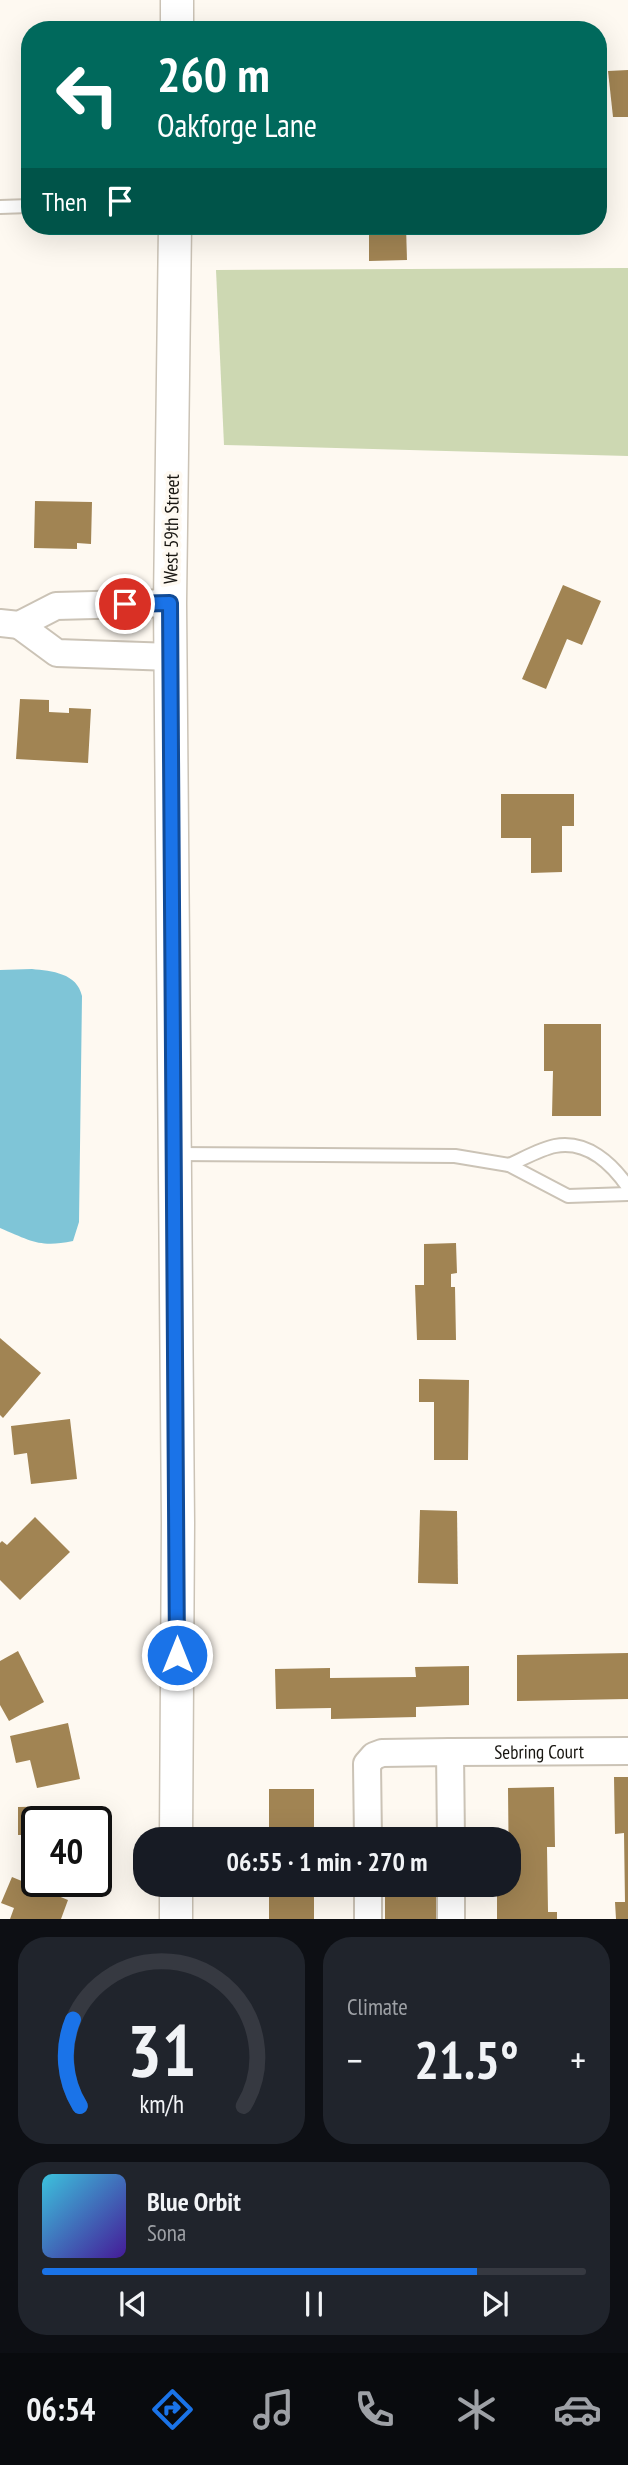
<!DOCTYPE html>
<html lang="en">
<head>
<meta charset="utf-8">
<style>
  body { margin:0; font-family:"PT Sans Narrow",sans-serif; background:#20242c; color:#f1f3f6; height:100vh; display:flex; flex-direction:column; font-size:26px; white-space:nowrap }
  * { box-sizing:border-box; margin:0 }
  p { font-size:23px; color:#9ea1a6 }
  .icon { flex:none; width:38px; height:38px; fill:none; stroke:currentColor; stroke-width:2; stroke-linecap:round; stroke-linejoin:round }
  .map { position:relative; height:1919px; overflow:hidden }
  .sheet { display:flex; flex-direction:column; gap:18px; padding:18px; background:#0d0f14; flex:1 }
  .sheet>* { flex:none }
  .hud { position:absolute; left:21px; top:21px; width:586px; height:214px; border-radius:28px; box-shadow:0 7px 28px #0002; background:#00695c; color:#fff; overflow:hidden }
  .speed { position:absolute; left:21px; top:1806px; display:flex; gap:14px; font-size:35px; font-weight:700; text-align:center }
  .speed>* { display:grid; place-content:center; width:91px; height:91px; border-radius:50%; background:#171b24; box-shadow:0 7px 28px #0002; line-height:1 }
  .speed .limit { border:4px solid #111; border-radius:10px; background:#fff; color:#111 }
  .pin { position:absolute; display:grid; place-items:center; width:60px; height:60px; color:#fff; margin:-30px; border:4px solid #fff; border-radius:50%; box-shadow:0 2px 7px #0007 }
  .me { position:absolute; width:77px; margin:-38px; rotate:0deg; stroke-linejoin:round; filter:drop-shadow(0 0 5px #0008) }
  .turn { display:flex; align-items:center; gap:24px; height:147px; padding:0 21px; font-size:32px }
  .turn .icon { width:91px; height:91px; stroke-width:2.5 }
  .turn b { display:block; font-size:49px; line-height:60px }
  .then { display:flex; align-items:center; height:66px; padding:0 21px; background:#0003; gap:14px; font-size:26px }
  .big { font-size:52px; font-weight:700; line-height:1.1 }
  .sheet .widget { flex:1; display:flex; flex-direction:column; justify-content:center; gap:10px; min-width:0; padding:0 24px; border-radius:28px; background:#20242c }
  .sheet .dial { align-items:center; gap:0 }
  .dial svg { height:182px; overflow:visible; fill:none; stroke:#363941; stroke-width:7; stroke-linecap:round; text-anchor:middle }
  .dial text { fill:#f1f3f6; stroke:none }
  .song { display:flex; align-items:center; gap:21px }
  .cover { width:84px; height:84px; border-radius:10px; background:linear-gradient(135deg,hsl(190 70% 55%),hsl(260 70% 35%)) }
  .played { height:7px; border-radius:4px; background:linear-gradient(90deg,#1a73e8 80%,#363941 80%) }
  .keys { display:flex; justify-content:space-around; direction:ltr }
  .heat { display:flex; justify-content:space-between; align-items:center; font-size:38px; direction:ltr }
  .sheet .tiles { flex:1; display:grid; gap:18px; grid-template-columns:1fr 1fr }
  .widget:last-child { grid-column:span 2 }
  .trip { position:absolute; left:133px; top:1827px; width:388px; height:70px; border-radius:28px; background:#171b24; box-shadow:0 7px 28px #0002; font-weight:700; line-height:70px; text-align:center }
  .tab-bar { display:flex; height:112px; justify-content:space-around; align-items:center; background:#090b0e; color:#9ea1a6 }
  .tab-bar .icon { width:49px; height:49px }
  .tab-bar .active { color:#1a73e8 }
  .tab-bar b { font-size:32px; color:#f1f3f6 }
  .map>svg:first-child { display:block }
  .green { fill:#cdd8b2 }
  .water { fill:#7fc5d7 }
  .building { fill:#a18453 }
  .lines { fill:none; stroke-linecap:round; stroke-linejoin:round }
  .service-casing { stroke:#cbc3b6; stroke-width:16 }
  .minor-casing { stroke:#cbc3b6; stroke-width:30 }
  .tertiary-casing { stroke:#cbc3b6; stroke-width:35 }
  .service { stroke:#fff; stroke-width:12 }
  .minor { stroke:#fff; stroke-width:26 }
  .tertiary { stroke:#fff; stroke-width:32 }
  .route-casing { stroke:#114b97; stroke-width:18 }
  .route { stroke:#1a73e8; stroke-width:12 }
  .labels { text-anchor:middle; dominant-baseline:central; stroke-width:7; stroke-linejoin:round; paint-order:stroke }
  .street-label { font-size:19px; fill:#181611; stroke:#fef9f1 }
</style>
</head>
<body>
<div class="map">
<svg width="628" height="1919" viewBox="0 0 628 1919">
  <rect width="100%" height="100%" fill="#fef9f1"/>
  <polygon class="green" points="628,268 628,456 224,445 216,270"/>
  <path class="water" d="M32 969C52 971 77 973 82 996L79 1222 73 1241C40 1248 31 1241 0 1228V970Z"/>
  <g class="building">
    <polygon points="628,70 628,117 613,117 608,71"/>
    <polygon points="369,226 406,226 407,260 369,261"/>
    <polygon points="35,501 92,502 91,544 77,543 77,549 34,548"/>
    <polygon points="563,585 601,601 582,645 567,639 546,689 522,679"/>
    <polygon points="20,699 49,700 49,712 69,713 69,708 91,709 88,763 16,759"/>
    <polygon points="501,794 574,794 574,826 562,826 562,872 531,873 531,838 501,838"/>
    <polygon points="544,1024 601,1024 601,1116 552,1116 553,1071 544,1071"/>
    <polygon points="456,1243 457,1273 451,1274 451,1287 455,1287 456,1340 417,1340 415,1285 424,1285 424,1244"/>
    <polygon points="0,1338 41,1373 3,1418 0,1415"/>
    <polygon points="419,1379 469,1380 468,1460 434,1460 434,1402 419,1402"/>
    <polygon points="70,1419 77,1479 31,1484 27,1453 14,1455 11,1426"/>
    <polygon points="420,1510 457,1511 458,1584 418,1583"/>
    <polygon points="35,1517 70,1552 20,1600 0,1580 0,1543 2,1541 7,1545"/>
    <polygon points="18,1651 44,1702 9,1721 0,1705 0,1661"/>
    <polygon points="628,1653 628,1699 517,1701 517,1655"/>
    <polygon points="469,1666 469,1705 416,1707 416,1717 331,1719 331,1708 276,1709 275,1669 330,1668 330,1678 416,1677 415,1667"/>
    <polygon points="68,1723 80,1779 37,1788 30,1760 16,1763 10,1736"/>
    <polygon points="614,1777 628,1777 628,1919 616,1919 615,1902 625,1902 624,1833 615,1834"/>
    <polygon points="554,1787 555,1847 547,1847 548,1912 557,1912 557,1919 497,1919 497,1885 509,1885 508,1788"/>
    <rect x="269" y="1789" width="45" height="50"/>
    <polygon points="75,1806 75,1822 37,1822 37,1866 33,1866 33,1835 18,1835 18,1807"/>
    <polygon points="12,1877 68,1900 61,1919 10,1919 14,1908 1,1903"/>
    <rect x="269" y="1885" width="45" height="34"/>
    <rect x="385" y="1885" width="58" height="34"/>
  </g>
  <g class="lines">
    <defs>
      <g id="service">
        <polyline points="0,207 30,206"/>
        <polyline points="175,1154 455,1156 509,1165 568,1196 628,1194"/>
        <path d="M509 1165C523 1159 540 1149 555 1146 587 1140 612 1164 628 1187"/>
      </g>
      <g id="minor">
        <polyline points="0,623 19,625 56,606 170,603"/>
        <polyline points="19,625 57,653 172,657"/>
        <path id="s1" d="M450 1752 628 1751"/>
        <polyline points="368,1839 367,1764 374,1756 382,1753 450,1752 451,1839"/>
        <polyline points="368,1885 368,1919"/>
        <polyline points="451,1885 451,1919"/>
      </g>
      <g id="tertiary">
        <polyline points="177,30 177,0"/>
        <polyline points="175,226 170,603 178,1523 176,1839"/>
        <polyline points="176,1919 176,1885"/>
      </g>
    </defs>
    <use href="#service" class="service-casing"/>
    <use href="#minor" class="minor-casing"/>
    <use href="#tertiary" class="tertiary-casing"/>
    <use href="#service" class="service"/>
    <use href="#minor" class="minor"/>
    <use href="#tertiary" class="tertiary"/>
  </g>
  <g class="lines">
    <defs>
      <polyline id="route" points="125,604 170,603 177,1655"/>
    </defs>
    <use href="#route" class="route-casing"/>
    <use href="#route" class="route"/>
  </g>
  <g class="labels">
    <g class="street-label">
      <text transform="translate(171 529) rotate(-89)">West 59th Street</text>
      <text stroke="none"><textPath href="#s1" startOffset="89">Sebring Court</textPath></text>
    </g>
  </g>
</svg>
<div class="speed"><div class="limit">40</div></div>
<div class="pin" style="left:125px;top:604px;background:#d93025"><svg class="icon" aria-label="arrive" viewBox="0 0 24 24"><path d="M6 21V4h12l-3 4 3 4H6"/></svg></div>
<svg class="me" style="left:177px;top:1655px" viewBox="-20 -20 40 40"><circle r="17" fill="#1a73e8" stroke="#fff" stroke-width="3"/><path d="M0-11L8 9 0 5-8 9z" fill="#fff"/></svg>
<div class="trip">06:55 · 1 min · 270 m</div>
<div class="hud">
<div class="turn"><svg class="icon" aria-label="left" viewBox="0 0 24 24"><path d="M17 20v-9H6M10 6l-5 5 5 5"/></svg><div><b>260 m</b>Oakforge Lane</div></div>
<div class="then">Then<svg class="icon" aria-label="arrive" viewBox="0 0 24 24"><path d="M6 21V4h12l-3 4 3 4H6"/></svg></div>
</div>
</div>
<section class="sheet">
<div class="tiles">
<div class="widget dial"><svg viewBox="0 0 100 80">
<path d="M14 69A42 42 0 1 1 86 69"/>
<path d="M14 69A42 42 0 0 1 11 31" stroke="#1a73e8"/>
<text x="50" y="56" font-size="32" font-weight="700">31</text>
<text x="50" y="72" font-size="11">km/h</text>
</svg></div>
<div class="widget"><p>Climate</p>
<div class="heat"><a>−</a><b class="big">21.5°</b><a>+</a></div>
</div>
<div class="widget">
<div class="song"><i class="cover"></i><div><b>Blue Orbit</b><p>Sona</p></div></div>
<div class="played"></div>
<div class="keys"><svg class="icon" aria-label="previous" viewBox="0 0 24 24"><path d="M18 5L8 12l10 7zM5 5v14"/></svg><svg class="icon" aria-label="pause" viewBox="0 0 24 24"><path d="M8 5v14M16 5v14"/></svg><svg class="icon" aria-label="next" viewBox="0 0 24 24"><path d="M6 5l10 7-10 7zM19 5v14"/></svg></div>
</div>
</div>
</section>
<nav class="tab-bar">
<b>06:54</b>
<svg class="icon active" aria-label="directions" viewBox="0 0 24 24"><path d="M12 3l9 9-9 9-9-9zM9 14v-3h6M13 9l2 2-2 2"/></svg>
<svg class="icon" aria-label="music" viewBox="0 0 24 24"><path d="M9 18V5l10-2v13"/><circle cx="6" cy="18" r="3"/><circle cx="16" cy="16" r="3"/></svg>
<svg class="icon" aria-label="phone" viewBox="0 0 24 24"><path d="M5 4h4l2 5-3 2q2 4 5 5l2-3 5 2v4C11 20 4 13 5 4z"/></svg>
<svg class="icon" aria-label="climate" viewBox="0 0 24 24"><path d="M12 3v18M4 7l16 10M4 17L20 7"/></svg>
<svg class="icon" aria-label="car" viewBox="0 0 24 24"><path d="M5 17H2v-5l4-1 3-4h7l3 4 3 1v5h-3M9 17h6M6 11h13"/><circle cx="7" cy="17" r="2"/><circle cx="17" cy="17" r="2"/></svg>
</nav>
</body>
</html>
